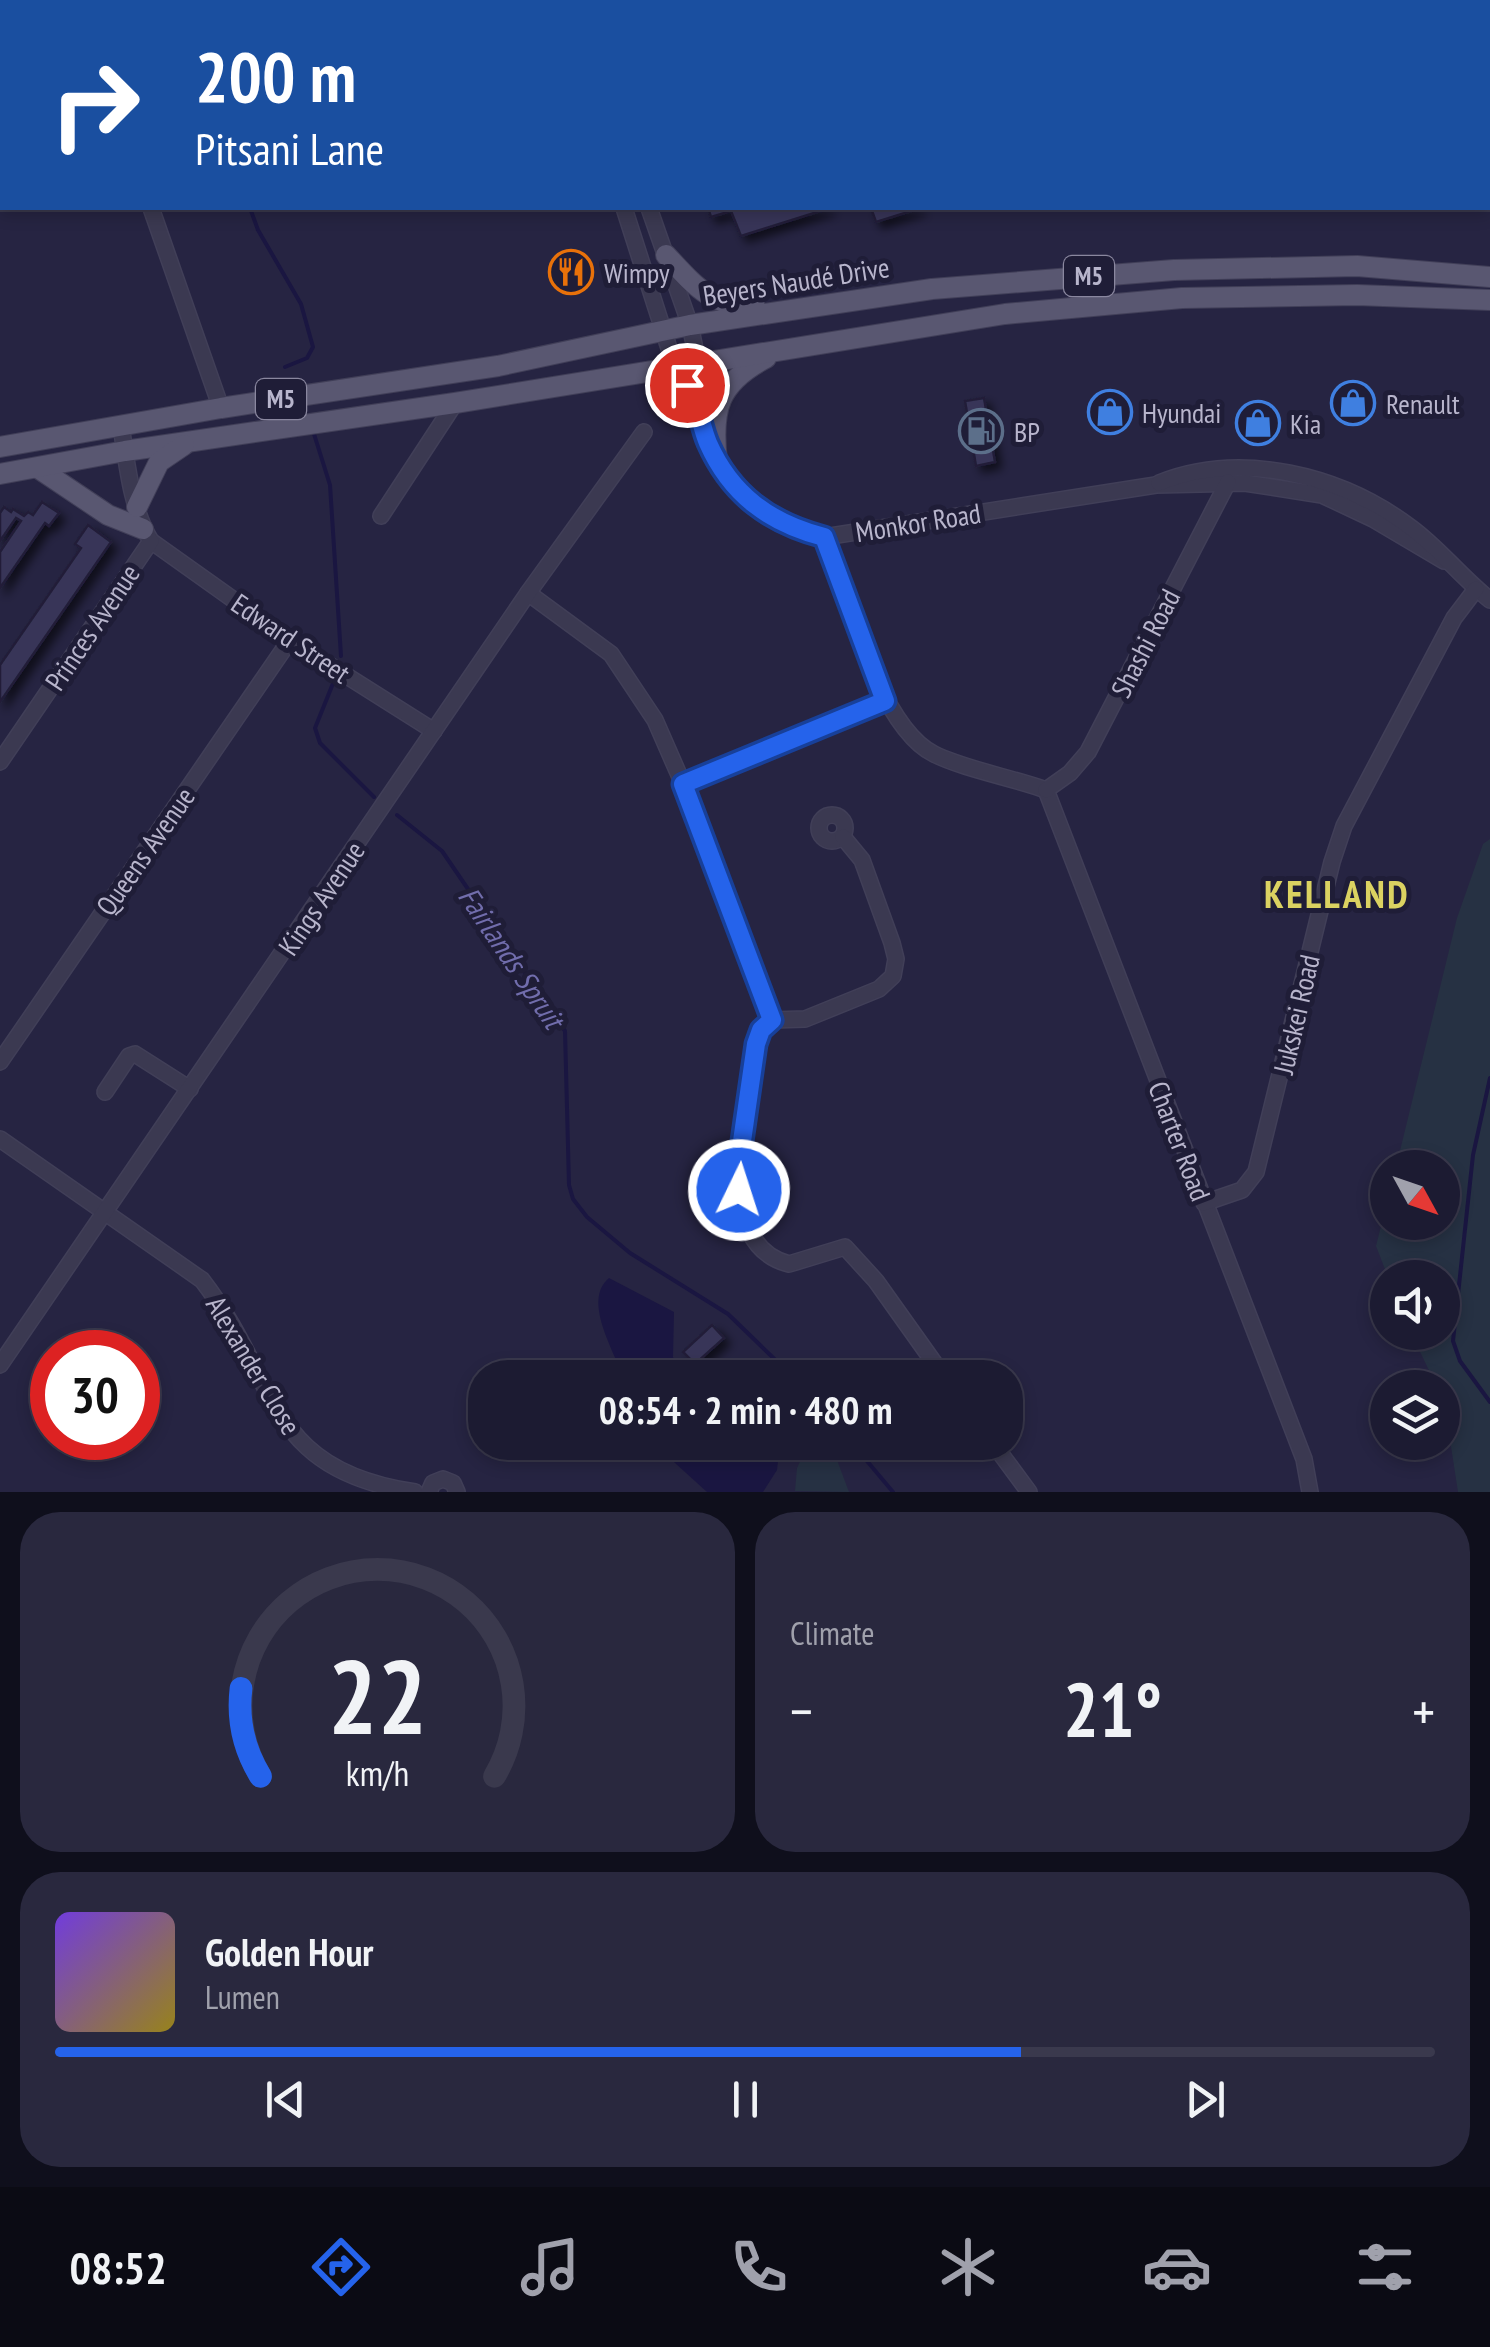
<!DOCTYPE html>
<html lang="en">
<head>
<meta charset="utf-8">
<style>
  body { margin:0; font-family:"PT Sans Narrow",sans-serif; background:#29283e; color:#f1f3f6; height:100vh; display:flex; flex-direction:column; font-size:38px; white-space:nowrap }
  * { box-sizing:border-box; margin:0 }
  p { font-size:32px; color:#a0a1ac }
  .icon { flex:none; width:55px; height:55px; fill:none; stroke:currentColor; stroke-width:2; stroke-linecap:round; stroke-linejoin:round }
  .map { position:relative; height:1492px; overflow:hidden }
  .sheet { display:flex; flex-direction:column; gap:20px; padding:20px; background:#0f0f1c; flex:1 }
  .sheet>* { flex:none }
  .hud { position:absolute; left:0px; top:0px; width:1490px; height:210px; box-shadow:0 5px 15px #0003,0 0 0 2px #3a394d; background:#1a4fa0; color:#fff; overflow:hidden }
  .needle { width:65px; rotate:130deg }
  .tools { position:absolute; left:1370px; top:1150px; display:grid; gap:20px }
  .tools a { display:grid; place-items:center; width:90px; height:90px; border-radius:50%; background:#1c1b32; box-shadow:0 5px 15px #0003,0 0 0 2px #3a394d; font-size:50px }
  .speed { position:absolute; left:30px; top:1330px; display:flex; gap:20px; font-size:50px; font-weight:700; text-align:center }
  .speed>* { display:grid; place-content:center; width:130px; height:130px; border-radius:50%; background:#1c1b32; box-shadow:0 5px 15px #0003,0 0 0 2px #3a394d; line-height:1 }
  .speed .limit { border:15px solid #d22; background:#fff; color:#111 }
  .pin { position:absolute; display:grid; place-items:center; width:85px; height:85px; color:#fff; margin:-42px; border:5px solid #fff; border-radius:50%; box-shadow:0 2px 10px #0007 }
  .me { position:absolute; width:110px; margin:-55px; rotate:4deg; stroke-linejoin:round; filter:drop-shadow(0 0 8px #0008) }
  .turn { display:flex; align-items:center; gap:35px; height:210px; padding:0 30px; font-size:45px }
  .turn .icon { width:130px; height:130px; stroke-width:2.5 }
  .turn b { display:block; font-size:70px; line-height:85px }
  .big { font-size:75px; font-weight:800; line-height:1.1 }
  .sheet .widget { flex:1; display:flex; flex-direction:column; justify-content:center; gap:15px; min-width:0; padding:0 35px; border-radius:40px; background:#29283e }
  .sheet .dial { align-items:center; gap:0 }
  .dial svg { height:260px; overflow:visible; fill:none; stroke:#3a394d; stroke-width:7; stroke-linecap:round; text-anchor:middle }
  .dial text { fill:#f1f3f6; stroke:none }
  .song { display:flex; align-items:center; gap:30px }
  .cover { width:120px; height:120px; border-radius:15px; background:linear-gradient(135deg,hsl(260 70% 55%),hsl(50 70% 35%)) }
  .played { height:10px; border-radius:5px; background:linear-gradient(90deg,#2563eb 70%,#3a394d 70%) }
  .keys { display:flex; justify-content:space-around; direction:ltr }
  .heat { display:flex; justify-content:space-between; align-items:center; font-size:55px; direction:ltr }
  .sheet .tiles { flex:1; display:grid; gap:20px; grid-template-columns:1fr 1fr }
  .widget:last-child { grid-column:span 2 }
  .trip { position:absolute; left:468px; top:1360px; width:555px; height:100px; border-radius:40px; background:#1c1b32; box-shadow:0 5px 15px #0003,0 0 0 2px #3a394d; font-weight:800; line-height:100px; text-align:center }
  .tab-bar { display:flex; height:160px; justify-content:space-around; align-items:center; background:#0b0b14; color:#a0a1ac }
  .tab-bar .icon { width:70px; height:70px }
  .tab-bar .active { color:#2563eb }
  .tab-bar b { font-size:45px; color:#f1f3f6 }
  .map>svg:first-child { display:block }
  .green { fill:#263143 }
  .water { fill:#1a1641 }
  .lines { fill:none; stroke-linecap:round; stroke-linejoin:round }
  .stream { stroke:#1a1641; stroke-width:4 }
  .building { fill:#383658; stroke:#211f39; stroke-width:2.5; filter:url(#shadow) }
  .minor-casing { stroke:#413f58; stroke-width:18 }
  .major-casing { stroke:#413f58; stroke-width:22 }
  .minor { stroke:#3b3951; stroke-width:15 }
  .major { stroke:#595771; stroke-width:20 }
  .route-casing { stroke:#184099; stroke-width:25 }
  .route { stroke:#2563eb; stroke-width:18 }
  .labels { text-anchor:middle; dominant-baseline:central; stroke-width:10; stroke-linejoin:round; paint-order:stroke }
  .shield { fill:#1f1d37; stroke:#8a879f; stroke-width:2.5 }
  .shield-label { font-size:25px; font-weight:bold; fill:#b8b5cc }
  .poi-label { font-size:28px; fill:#b8b5cc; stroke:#1f1d37; text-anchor:start }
  .street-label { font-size:28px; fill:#b8b5cc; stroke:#1f1d37 }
  .water-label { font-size:30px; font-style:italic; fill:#716dac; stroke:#1f1d37 }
  .district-label { font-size:38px; font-weight:bold; letter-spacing:2.5px; fill:#dbd261; stroke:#1f1d37 }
</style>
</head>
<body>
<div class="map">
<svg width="1490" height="1492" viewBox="0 0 1490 1492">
  <defs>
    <filter id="shadow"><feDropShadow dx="6" dy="6" stdDeviation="5" flood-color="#0009"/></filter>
  </defs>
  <rect width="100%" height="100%" fill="#262442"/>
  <g class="green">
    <polygon points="1490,839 1490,1492 1458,1492 1442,1388 1437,1387 1411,1333 1442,1332 1442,1278 1388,1277 1376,1246 1387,1202 1388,1222 1442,1222 1442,1168 1396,1167 1457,918 1483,844"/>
    <polygon points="809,1443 824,1443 837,1460 849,1492 795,1491 797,1468"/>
  </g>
  <g class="water">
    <path d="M609 1278 674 1312 673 1357 684 1377H623C614 1350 582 1300 609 1278Z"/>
    <polygon points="653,1443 780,1443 777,1470 763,1492 707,1492"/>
  </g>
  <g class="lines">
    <g class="stream">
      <polyline points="154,0 155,2"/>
      <polyline points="250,208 258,230 301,304 313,347 307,358 285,367"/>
      <polyline points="314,434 330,485 341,656"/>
      <polyline points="334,681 315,728 320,743 374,797"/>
      <polyline points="397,815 442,851 565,1031 569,1185 573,1199 587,1217 630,1253 728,1314 794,1378"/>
      <polyline points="1490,1078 1473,1155 1453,1341 1460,1361 1490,1402"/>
      <polyline points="851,1442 893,1492"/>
    </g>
  </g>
  <g class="building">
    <polygon points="636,0 770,0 771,2 637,2"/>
    <polygon points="1189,0 1307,0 1308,2 1190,2"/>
    <polygon points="708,208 830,208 741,236 731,211 711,217"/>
    <polygon points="871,208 921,208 876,222"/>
    <polygon points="984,398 995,462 976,466 965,401"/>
    <polygon points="42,502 59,513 49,526 45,523 0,588 0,552 21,521 16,518 0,541 0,513 4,507 11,512 13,509 24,516 28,512 33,515"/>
    <polygon points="88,525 111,542 0,702 0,665 81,548 75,544"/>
    <polygon points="712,1325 724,1338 695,1364 683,1352"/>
  </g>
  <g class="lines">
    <defs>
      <g id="minor">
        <polyline points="79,0 80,2"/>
        <polyline points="549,0 550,2"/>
        <polyline points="575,0 576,2"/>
        <polyline points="151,208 221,408"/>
        <polyline points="624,208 675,367 694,396 707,440 717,461 754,507 782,524 824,537 1156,485 1245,483 1322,495 1373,519 1444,561"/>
        <polyline points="649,208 690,325 698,363 694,396"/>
        <path d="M121 426C127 463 131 509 151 541L290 640 434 731"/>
        <path d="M1159 483C1241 450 1341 475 1410 527 1439 548 1461 577 1490 600"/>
        <polyline points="381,516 455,403"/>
        <path d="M824 537C845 594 879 727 934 754 964 769 1013 778 1046 790"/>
        <polyline points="528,593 611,654 655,720 683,784 772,1020"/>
        <polyline points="0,762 151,541"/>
        <polyline points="683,784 885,701"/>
        <polyline points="1046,790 1304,1459 1310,1492"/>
        <polyline points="1046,790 1070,773 1088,752 1228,482"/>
        <circle cx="832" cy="828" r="13"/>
        <path d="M772 1020 761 1031 755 1044C750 1102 707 1243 789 1264L845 1247 876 1281 945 1378"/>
        <polyline points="772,1020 805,1019 879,989 893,976 896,959 892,943 862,860 843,837"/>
        <polyline points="0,1062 290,640"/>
        <polyline points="105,1092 129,1056 135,1054 190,1089"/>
        <path d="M0 1139 202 1280C280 1381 264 1470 415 1492"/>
        <polyline points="1204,1203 1242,1190 1256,1172 1332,862 1344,826 1454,618 1476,589"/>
        <polyline points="0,1365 528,593 644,432"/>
        <polyline points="992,1442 1029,1492"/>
        <polyline points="429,1492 433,1483 443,1479 453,1483 457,1492"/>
      </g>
      <g id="major">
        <path d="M666 255C696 287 709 305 755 307"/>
        <polyline points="0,447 221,408 498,366 690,325 932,289 1174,270 1357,266 1490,277"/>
        <path d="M717 461C711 409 718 383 766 358"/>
        <polyline points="38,468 108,515 143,529"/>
        <polyline points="0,474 125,451 455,403 1005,314 1182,298 1357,295 1490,300"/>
        <polyline points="137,507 159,462 184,445"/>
      </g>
    </defs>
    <use href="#minor" class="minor-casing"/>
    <use href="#major" class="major-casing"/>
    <use href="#minor" class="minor"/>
    <use href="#major" class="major"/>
  </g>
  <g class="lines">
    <defs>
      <path id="route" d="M687 385C699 403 700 424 708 443 731 495 770 523 824 537L885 701 683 784 772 1020 761 1030 756 1044 739 1162V1190"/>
    </defs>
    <use href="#route" class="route-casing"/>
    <use href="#route" class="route"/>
  </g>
  <defs>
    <symbol id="restaurant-ring" viewBox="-11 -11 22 22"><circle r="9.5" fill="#1f1d37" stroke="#e8710a" stroke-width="1.5"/><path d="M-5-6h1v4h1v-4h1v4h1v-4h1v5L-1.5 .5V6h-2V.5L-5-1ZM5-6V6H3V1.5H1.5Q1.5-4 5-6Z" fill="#e8710a"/></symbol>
    <symbol id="shop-ring" viewBox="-11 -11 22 22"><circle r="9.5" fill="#1f1d37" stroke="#3f7fe0" stroke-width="1.5"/><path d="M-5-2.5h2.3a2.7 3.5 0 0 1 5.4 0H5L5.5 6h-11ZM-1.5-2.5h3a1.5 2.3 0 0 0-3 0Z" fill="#3f7fe0"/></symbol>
    <symbol id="fuel-ring" viewBox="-11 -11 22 22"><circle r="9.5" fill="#1f1d37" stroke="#5c6f8a" stroke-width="1.5"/><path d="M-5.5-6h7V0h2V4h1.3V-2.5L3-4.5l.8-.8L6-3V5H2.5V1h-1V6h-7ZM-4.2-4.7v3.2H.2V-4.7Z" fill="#5c6f8a"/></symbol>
  </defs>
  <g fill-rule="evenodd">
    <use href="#restaurant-ring" x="546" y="247" width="50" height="50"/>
    <use href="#shop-ring" x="1328" y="378" width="50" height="50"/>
    <use href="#shop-ring" x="1085" y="387" width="50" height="50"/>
    <use href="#shop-ring" x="1233" y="398" width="50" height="50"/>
    <use href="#fuel-ring" x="956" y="406" width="50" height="50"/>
  </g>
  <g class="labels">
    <g class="shield">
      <rect x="1064" y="256" width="50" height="40" rx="8"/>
      <rect x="256" y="379" width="50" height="40" rx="8"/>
    </g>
    <g class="shield-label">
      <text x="1089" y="276">M5</text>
      <text x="281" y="399">M5</text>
    </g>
    <g class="poi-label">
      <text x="604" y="272">Wimpy</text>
      <text x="1386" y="403">Renault</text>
      <text x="1142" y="412">Hyundai</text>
      <text x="1290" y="423">Kia</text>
      <text x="1014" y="431">BP</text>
    </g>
    <g class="street-label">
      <text transform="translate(796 281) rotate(-9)">Beyers Naudé Drive</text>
      <text transform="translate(918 522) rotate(-9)">Monkor Road</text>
      <text transform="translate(92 627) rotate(-56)">Princes Avenue</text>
      <text transform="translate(291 638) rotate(34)">Edward Street</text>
      <text transform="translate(1145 643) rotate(-63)">Shashi Road</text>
      <text transform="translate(145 851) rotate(-55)">Queens Avenue</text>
      <text transform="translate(321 898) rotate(-56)">Kings Avenue</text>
      <text transform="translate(1296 1014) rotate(-77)">Jukskei Road</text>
      <text transform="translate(1180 1141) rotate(69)">Charter Road</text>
      <text transform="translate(254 1365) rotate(59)">Alexander Close</text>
    </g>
    <g class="water-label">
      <text transform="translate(512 957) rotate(56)">Fairlands Spruit</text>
    </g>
    <g class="district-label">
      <text x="1337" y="893">KELLAND</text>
    </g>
  </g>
</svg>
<div class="tools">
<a><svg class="needle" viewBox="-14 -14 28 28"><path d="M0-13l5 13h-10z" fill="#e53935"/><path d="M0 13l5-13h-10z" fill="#a0a1ac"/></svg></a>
<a><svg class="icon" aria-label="sound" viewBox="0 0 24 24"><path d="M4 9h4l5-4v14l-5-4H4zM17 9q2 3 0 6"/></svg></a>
<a><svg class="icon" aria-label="layers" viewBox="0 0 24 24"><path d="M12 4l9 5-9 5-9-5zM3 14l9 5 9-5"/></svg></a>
</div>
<div class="speed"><div class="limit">30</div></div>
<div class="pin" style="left:687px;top:385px;background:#d93025"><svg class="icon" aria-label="arrive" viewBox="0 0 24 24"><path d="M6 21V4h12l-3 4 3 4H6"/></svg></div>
<svg class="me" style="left:739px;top:1190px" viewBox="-20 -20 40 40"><circle r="17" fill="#2563eb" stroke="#fff" stroke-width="3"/><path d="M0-11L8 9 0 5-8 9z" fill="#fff"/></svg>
<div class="trip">08:54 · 2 min · 480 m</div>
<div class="hud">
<div class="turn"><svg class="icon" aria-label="right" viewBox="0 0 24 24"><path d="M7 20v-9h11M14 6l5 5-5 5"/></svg><div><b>200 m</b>Pitsani Lane</div></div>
</div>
</div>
<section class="sheet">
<div class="tiles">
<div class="widget dial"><svg viewBox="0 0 100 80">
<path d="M14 69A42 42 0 1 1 86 69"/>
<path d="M14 69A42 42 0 0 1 8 42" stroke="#2563eb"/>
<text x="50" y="56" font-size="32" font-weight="700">22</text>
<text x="50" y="72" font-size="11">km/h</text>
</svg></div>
<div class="widget"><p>Climate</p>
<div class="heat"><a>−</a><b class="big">21°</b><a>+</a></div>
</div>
<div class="widget">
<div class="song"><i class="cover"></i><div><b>Golden Hour</b><p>Lumen</p></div></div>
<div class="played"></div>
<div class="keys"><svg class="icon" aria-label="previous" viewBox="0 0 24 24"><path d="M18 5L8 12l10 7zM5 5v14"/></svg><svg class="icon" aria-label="pause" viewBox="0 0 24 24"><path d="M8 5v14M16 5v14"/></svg><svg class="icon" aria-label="next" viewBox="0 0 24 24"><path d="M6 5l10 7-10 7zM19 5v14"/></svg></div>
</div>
</div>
</section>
<nav class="tab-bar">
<b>08:52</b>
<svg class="icon active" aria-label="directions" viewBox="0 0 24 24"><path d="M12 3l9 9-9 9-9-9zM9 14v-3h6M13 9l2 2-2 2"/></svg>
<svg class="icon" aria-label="music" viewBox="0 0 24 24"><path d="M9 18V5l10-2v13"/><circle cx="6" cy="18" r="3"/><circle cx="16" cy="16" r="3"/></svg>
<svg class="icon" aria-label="phone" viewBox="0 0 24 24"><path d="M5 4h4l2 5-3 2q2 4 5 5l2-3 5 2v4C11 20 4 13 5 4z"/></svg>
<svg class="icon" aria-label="climate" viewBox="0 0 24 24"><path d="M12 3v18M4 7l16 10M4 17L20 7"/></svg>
<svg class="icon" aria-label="car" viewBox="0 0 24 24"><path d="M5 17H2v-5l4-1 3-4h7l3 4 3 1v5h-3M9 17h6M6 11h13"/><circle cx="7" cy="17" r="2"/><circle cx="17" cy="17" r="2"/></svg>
<svg class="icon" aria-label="filters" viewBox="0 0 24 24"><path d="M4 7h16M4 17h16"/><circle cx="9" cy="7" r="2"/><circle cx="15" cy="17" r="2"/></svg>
</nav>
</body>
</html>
